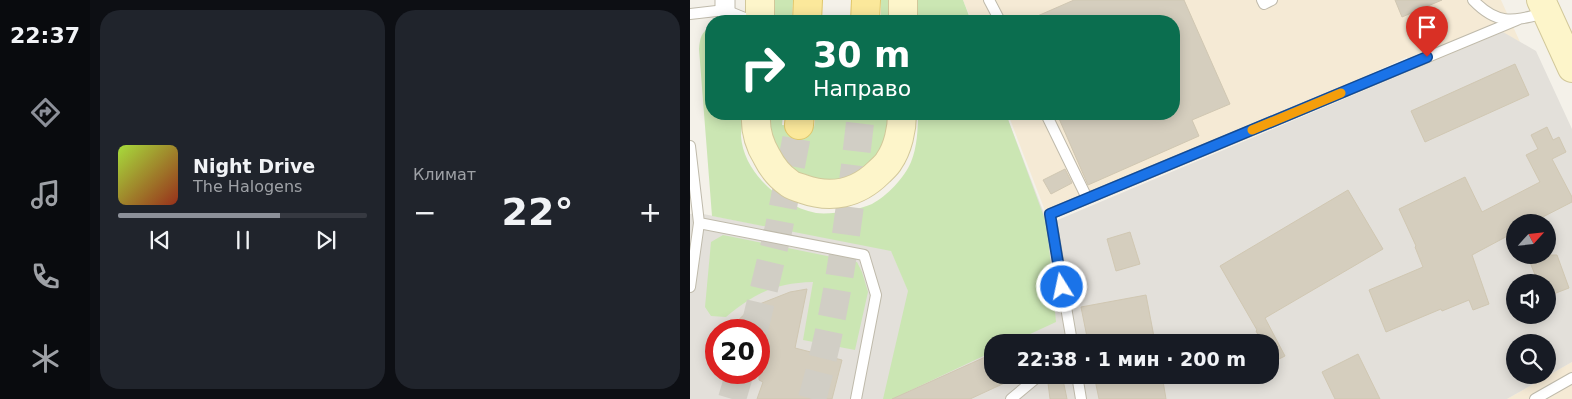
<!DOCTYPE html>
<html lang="ru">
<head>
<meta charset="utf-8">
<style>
  body { margin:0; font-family:"DejaVu Sans",sans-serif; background:#20242c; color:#f1f3f6; height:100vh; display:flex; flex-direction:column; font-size:19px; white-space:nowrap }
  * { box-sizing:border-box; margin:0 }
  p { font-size:16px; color:#9ea1a6 }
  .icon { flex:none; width:28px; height:28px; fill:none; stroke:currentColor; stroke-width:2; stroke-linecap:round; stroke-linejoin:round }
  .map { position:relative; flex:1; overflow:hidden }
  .panel { display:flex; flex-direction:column; gap:10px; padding:10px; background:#0d0f14; width:600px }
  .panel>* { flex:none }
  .hud { position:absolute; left:15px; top:15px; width:475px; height:105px; border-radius:20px; box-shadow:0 2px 12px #0003; background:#0b6e4f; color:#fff; overflow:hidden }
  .needle { width:32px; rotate:63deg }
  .buttons { position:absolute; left:816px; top:214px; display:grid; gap:10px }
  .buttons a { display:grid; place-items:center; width:50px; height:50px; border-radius:50%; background:#171b24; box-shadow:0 2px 12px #0003; font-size:25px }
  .speed { position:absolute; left:15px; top:319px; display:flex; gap:10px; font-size:25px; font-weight:700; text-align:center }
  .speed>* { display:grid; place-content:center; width:65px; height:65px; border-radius:50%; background:#171b24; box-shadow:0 2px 12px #0003; line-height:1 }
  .speed .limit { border:8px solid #d22; background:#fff; color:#111 }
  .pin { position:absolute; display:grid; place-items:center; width:42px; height:42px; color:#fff; margin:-51px -21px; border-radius:50% 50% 50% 0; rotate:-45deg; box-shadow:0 0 5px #0007 }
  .pin .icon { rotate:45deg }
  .me { position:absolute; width:55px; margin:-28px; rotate:350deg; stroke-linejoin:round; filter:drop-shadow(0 0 4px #0008) }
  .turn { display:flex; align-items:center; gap:18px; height:105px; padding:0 25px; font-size:22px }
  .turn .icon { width:65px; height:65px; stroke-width:2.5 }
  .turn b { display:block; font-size:35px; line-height:42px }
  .big { font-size:38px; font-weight:700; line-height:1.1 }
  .panel .card { flex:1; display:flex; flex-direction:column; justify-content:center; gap:8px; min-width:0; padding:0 18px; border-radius:20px; background:#20242c }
  .song { display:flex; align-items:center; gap:15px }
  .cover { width:60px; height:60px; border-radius:8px; background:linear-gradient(135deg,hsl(80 70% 55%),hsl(10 70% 35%)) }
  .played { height:5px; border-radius:2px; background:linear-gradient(90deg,#8c9099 65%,#363941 65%) }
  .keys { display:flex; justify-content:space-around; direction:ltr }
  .heat { display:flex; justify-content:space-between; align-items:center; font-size:28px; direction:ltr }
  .panel .tiles { flex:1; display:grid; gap:10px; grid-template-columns:repeat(2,1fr) }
  .trip { position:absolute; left:294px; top:334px; width:295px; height:50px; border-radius:20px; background:#171b24; box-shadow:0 2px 12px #0003; font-weight:700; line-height:50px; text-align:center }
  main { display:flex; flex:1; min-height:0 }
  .tabs { display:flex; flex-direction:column; width:90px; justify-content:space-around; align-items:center; background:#090b0e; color:#9ea1a6 }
  .tabs .icon { width:35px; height:35px }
  .tabs .current { color:#8c9099 }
  .tabs b { font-size:22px; color:#f1f3f6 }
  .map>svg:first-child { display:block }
  .commercial { fill:#f5ead5 }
  .industrial { fill:#e3e0da; fill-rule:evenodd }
  .green { fill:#cbe6b3 }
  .building { fill:#d5cebe; stroke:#d0c7b2 }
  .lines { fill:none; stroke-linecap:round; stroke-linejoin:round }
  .primary-tunnel { stroke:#d1cec5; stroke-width:28; stroke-dasharray:28 14; stroke-linecap:butt }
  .lane-casing { stroke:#bfbaab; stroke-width:12 }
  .street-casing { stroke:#bfbaab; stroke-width:21 }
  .secondary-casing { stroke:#d2c89a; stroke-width:30 }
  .primary-casing { stroke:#e0c76b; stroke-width:30 }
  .lane { stroke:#fff; stroke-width:10 }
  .street { stroke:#fff; stroke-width:19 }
  .secondary { stroke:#fdf5ca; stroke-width:28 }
  .primary { stroke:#fbe89b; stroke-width:28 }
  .route-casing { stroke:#114b97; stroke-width:12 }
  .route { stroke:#1a73e8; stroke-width:9 }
  .slow { stroke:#f59e0b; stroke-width:9 }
</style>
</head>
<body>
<main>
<nav class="tabs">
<b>22:37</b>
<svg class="icon current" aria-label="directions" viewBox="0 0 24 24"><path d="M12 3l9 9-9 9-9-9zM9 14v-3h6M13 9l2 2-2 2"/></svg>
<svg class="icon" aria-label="music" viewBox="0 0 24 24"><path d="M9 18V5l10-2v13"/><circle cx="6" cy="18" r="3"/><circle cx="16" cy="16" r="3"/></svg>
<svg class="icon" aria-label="phone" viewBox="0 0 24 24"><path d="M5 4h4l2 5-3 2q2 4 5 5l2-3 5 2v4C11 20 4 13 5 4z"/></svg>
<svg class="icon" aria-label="climate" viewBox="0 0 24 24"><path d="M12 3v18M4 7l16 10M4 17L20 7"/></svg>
</nav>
<section class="panel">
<div class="tiles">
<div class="card">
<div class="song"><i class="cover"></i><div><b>Night Drive</b><p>The Halogens</p></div></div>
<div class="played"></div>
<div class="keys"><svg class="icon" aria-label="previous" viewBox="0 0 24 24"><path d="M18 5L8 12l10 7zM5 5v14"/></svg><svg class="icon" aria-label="pause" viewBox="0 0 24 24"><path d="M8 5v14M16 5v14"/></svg><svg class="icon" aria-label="next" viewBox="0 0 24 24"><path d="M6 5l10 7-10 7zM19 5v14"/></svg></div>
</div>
<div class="card"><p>Климат</p>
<div class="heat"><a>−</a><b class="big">22°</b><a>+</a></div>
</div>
</div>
</section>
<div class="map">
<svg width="882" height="399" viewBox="0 0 882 399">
  <rect width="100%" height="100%" fill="#f4f1e9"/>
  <g class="commercial">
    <polygon points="273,0 811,0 830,42 813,33 724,70 717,57 359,221 318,114 484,114 484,21 282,21"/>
    <polygon points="882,362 882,399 817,399"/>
  </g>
  <path class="industrial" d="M813 32 846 51 882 129V362L817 399H0V214L8 213 201 250 218 290 316 114 358 224ZM825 222H858V255H825ZM825 282H858V315H825ZM26 330H69V372H26ZM302 342H580V375H302ZM825 342H858V375H825Z"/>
  <g class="green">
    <polygon points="80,0 103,0 102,21 80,21"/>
    <rect x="191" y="0" width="13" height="21"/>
    <polygon points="227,0 273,0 281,21 227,21"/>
    <path d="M21 27V114H54C53 121 51 129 51 136 52 153 61 169 72 181 86 196 105 209 126 213 141 215 169 210 182 204 197 196 215 177 221 162 227 148 228 129 228 114H316L357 225 366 322 323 342H302V352L217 392 216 399H193L218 291 201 251 22 216 9 49C10 38 11 32 21 27Z"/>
    <polygon points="79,114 93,114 92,125 124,127 126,114 203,114 192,152 163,177 143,182 126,180 108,173 93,160 83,144 79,124"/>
    <path d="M33 235 167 262 172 272 178 292 165 350 113 340 123 282C85 283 65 293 36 317L21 316 15 307 21 242Z"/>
  </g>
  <g class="building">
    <polygon points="384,0 494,0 540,104 502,120 509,136 398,185 367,114 484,114 484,21 336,21"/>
    <polygon points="705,0 752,0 712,17"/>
    <polygon points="825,64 839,95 735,142 721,111"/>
    <polygon points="857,127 863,140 869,137 876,152 862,159 882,197 882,202 843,222 825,222 825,232 782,255 799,304 783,310 779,300 752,311 751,309 696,332 679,290 733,267 725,247 726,246 709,209 775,177 792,212 850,182 836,155 848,149 841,135"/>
    <polygon points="375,169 382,183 361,194 353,180"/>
    <polygon points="658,190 693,249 575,318 595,356 585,361 580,352 580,342 572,342 566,331 567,330 530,266"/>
    <polygon points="440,232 450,264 426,271 417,239"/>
    <polygon points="837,255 867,255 879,288 858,296 858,282 848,282"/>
    <polygon points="117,289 105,348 152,360 142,399 67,399 73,382 69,380 69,330 38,330 62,307 100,292"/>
    <polygon points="456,295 465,342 398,342 391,307"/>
    <polygon points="302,354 302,375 332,375 280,399 202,399"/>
    <polygon points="668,354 690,399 645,399 632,372"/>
    <polygon points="357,375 372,375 377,399 360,399"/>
    <polygon points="404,375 472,375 476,399 409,399"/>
  </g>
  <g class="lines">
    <g class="primary-tunnel">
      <polyline points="64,330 89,227 109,125"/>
      <polyline points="42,399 50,372"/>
      <path d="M122 399C149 306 160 210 171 114"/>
    </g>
    <defs>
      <g id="lane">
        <polyline points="299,0 310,21"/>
        <polyline points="572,0 574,4 582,0"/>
        <path d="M783 0C808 26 823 21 855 13"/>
        <polyline points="0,14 35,10 62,21"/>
        <polyline points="356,114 397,198"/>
        <polyline points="0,146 9,223 174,255 186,295 166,399"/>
        <polyline points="0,287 9,223"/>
        <polyline points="382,342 360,214 827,20"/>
        <polyline points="387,375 391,399"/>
        <polyline points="321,399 350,375"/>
        <polyline points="845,399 882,378"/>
      </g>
      <polyline id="street" points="35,0 35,10"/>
      <g id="secondary">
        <polyline points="851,0 882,68"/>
        <polyline points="70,21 70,0"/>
        <polyline points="213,21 213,0"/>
        <path d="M66 114C65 129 69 144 77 157 82 167 89 176 99 183 102 186 108 187 113 189 141 199 167 194 189 172 192 169 197 165 199 161 208 148 212 129 212 114"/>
      </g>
      <g id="primary">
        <polyline points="117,21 118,0"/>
        <polyline points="175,21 176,0"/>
        <polyline points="109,125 110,114"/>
      </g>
    </defs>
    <use href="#lane" class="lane-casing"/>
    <use href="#street" class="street-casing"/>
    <use href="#secondary" class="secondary-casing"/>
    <use href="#primary" class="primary-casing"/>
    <use href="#lane" class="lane"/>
    <use href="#street" class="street"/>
    <use href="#secondary" class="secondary"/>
    <use href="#primary" class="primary"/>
  </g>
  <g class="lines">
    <defs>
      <polyline id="route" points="372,287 360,214 737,57"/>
    </defs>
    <use href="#route" class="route-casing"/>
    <use href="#route" class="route"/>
    <polyline class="slow" points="562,130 651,93"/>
  </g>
</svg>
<div class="buttons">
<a><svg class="needle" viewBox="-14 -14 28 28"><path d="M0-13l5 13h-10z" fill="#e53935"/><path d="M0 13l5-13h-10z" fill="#9ea1a6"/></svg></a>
<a><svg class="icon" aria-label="sound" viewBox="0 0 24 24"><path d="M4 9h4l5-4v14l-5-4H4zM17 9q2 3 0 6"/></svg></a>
<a><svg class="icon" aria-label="search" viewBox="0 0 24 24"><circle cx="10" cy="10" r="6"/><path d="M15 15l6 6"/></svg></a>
</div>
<div class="speed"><div class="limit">20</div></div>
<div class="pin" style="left:737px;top:57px;background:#d93025"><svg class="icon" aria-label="arrive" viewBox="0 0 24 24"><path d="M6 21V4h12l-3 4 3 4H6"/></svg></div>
<svg class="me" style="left:372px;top:287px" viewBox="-20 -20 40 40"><circle r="17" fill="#1a73e8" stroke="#fff" stroke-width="3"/><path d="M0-11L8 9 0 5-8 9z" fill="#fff"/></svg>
<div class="trip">22:38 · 1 мин · 200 m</div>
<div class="hud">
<div class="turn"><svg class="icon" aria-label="right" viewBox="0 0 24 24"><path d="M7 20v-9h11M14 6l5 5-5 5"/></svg><div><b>30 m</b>Направо</div></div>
</div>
</div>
</main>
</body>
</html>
